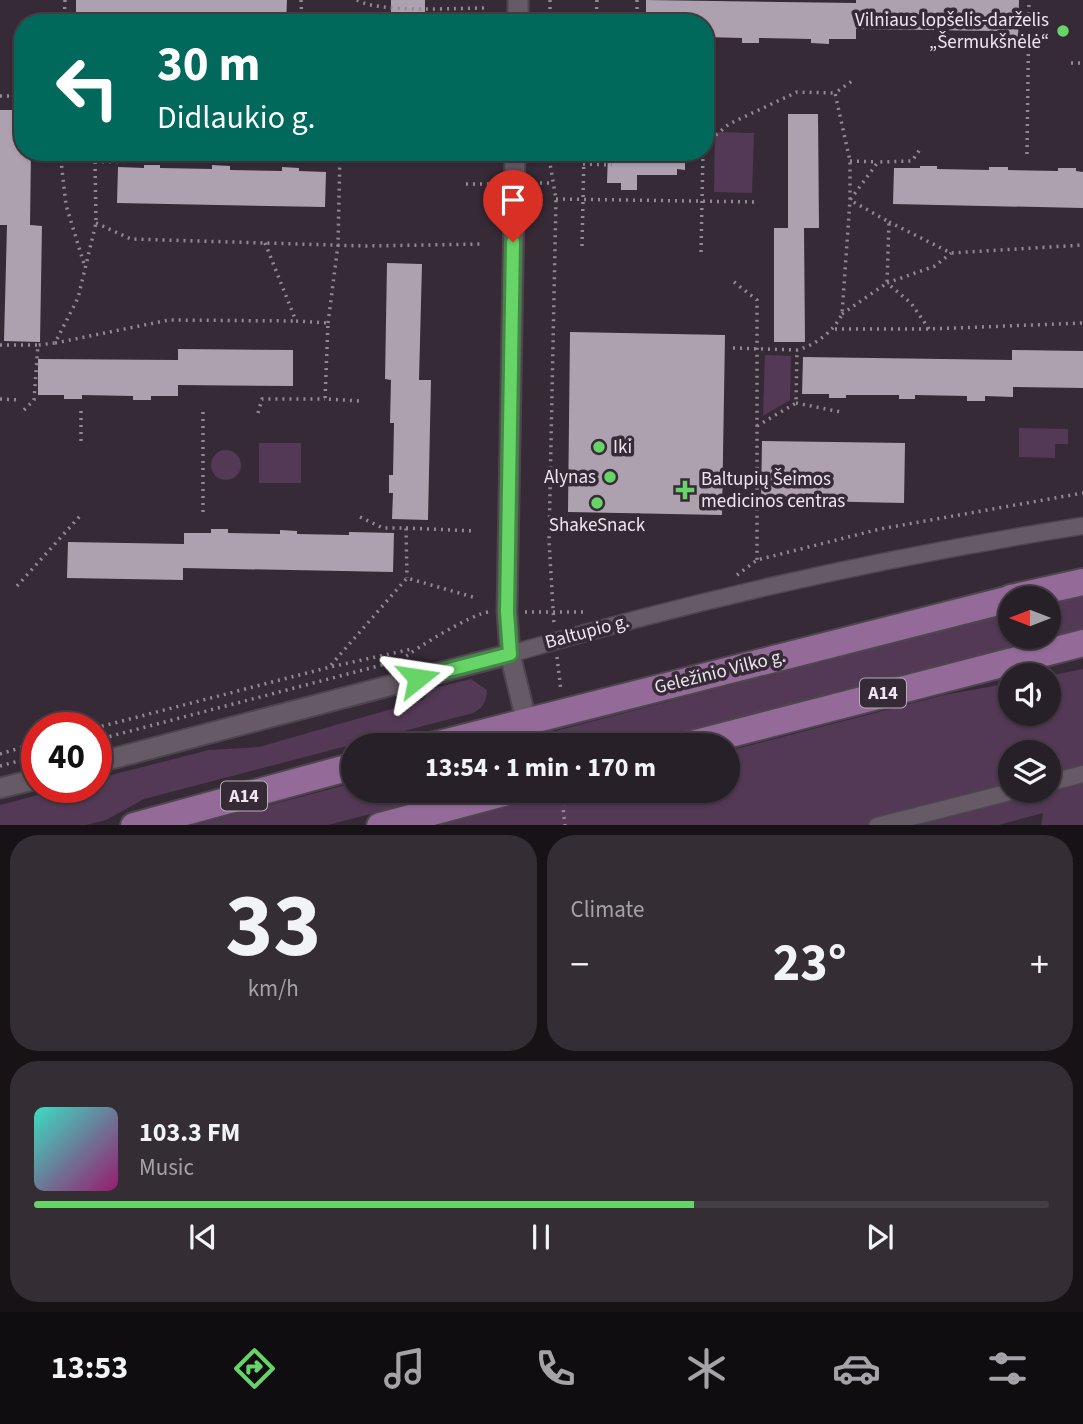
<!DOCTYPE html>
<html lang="en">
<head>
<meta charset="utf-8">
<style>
  body { margin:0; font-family:"Source Sans 3",sans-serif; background:#342d34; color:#f1f3f6; height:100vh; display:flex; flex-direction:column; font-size:26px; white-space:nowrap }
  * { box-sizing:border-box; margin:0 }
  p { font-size:23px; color:#a5a3a8 }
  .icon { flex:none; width:38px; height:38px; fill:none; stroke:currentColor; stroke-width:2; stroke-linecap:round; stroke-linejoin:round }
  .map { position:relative; height:825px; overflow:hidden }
  .sheet { display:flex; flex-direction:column; gap:10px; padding:10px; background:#161216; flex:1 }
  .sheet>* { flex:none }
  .banner { position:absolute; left:14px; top:14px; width:700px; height:147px; border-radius:28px; box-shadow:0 2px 5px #0004,0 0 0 2px #443e45; background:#00695c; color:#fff; overflow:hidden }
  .needle { width:46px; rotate:270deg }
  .buttons { position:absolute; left:998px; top:586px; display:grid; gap:14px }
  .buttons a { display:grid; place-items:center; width:63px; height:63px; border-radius:50%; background:#282028; box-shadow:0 2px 5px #0004,0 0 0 2px #443e45; font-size:35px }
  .speed { position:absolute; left:21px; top:712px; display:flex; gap:14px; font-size:35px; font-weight:700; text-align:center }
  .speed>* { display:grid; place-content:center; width:91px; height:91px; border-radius:50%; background:#282028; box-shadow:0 2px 5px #0004,0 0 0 2px #443e45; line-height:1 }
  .speed .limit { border:10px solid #d22; background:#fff; color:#111 }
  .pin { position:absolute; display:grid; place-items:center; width:60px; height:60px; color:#fff; margin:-72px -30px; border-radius:50% 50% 50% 0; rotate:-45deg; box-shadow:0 0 7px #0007 }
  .pin .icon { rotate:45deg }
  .me { position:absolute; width:77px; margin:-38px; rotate:75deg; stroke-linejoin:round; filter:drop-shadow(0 0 5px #0008) }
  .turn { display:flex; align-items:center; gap:24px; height:147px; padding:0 28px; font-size:32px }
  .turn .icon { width:91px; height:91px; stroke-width:2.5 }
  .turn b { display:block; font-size:49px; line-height:60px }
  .big { font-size:52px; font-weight:700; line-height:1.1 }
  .sheet .tile { flex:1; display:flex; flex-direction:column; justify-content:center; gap:10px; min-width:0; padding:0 24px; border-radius:28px; background:#342d34 }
  .sheet .dial { align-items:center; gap:0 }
  .dial b { font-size:91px; line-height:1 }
  .song { display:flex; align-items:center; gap:21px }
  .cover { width:84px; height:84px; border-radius:10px; background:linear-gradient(135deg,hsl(170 70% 55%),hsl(320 70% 35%)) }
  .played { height:7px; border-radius:4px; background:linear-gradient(90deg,#66d467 65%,#443e45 65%) }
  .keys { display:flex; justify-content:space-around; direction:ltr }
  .heat { display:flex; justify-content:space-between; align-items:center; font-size:38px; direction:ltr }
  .sheet .tiles { flex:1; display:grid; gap:10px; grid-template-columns:1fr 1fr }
  .tile:last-child { grid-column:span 2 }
  .trip { position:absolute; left:341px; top:733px; width:399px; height:70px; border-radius:35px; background:#282028; box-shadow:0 2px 5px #0004,0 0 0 2px #443e45; font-weight:700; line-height:70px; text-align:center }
  .tab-bar { display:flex; height:112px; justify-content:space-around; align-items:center; background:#100d10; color:#a5a3a8 }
  .tab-bar .icon { width:49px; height:49px }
  .tab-bar .current { color:#66d467 }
  .tab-bar b { font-size:32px; color:#f1f3f6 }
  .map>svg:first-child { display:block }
  .green { fill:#543956; fill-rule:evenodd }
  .building { fill:#aea1af }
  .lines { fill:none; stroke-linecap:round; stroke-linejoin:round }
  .minor-casing { stroke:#4e464f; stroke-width:19 }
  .tertiary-casing { stroke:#4e464f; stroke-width:23 }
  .trunk-casing { stroke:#4e464f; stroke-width:30 }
  .path { stroke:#928993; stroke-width:3.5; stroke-dasharray:2 5; stroke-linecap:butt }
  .minor { stroke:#665a67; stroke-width:16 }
  .tertiary { stroke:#665a67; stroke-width:19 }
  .trunk { stroke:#946b98; stroke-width:26 }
  .route-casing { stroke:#428a43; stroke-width:18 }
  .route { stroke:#66d467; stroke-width:12 }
  .poi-dot { fill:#66d467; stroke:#352a36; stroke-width:2.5 }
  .labels { text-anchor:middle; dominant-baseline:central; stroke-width:7; stroke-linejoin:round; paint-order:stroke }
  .shield { fill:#352a36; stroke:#b6aeb7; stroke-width:2 }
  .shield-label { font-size:18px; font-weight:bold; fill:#ede6ee }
  .poi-label { font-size:19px; fill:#ede6ee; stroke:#352a36; text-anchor:end }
  .street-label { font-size:19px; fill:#ede6ee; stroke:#352a36 }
</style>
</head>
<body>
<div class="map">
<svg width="1083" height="826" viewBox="0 0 1083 826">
  <rect width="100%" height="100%" fill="#352a36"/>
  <g class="green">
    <polygon points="715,132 754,133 752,193 714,192"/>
    <polygon points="765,355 791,356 790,400 763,416"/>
    <polygon points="1019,428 1068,429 1068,444 1055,444 1055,458 1019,457"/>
    <rect x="259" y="443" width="42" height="40"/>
    <circle cx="226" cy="465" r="15"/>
    <polygon points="1083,596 1083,630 846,689 635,745 498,746 1010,612 1010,637 1048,637 1048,603"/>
    <path d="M1083 669V825H1041L1043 813 995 826H434L570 791H728V751L944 695 1010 683V714H1048V676ZM1010 752H1048V791H1010Z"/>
    <path d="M471 679 487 690C486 702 484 707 473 713L144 799 106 820 86 825H0V805L65 788H96V779L209 750 259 747 423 700 430 689Z"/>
    <polygon points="353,783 354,791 459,791 328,825 194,825"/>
  </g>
  <g class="building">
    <polygon points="76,0 287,0 286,23 76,22"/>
    <rect x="391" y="0" width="34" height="23"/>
    <polygon points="646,0 856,3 856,0 1019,0 1018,43 997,42 998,31 856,29 856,39 829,39 829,44 811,43 811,39 759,38 759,43 742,43 742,38 705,37 705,23 646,23"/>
    <polygon points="0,110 23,110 23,152 31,152 30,225 42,226 40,342 4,341 7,225 0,225"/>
    <polygon points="788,114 818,114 819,228 804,228 805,342 774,342 774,228 788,228"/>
    <polygon points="608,152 685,152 685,170 677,169 677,175 637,175 637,190 621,190 621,183 607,183"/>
    <polygon points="144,165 160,165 160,168 212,169 212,165 230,166 230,170 282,171 282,167 299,168 299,171 326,172 325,207 117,203 118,167 144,168"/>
    <polygon points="920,166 937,166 937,169 989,170 989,167 1008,167 1008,170 1058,171 1058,168 1076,168 1076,171 1083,172 1083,208 893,204 894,168 920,168"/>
    <polygon points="387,263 422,264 419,380 431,380 428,520 392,519 393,493 389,493 389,475 393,475 394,423 390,423 391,380 385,379"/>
    <polygon points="570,332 725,335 722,515 568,512"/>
    <polygon points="178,349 293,350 293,386 178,385 178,396 151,396 151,400 133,400 133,396 82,395 82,399 64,399 64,395 38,395 38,359 178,360"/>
    <polygon points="1012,350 1083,351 1083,388 1013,387 1013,397 985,396 985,401 967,401 967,396 915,395 915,399 899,399 899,395 846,395 846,398 829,398 829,394 802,394 803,357 1012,360"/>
    <polygon points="762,441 905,443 904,503 761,500"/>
    <polygon points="211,529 228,529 228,533 280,534 280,530 297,531 297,534 349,535 349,532 394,533 393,572 183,568 183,580 67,578 68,542 184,544 184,533 211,533"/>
  </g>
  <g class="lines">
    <defs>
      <g id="minor">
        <path d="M510 654C699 599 889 556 1083 526"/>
        <polyline points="1048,783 1083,774"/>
        <polyline points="877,826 1014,791"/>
      </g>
      <g id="tertiary">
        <polyline points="518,23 518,0"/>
        <polyline points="515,152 507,612 510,654 526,720"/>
        <polyline points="96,763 510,654"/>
        <polyline points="0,788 37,779"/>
      </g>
      <g id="trunk">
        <polyline points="1011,598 1083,582"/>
        <polyline points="431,746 1010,599"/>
        <polyline points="684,746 1083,643"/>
        <polyline points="134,826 354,766"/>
        <polyline points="380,826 511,791"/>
      </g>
    </defs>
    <use href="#minor" class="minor-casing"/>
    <use href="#tertiary" class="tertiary-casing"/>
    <use href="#trunk" class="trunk-casing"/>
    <g class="path">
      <polyline points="301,0 302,23"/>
      <path d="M357 0C377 13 459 8 486 8"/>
      <polyline points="64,23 65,0"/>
      <polyline points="550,23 550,0"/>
      <polyline points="596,23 597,0"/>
      <polyline points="637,23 637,0"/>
      <polyline points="1071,63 1083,63"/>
      <polyline points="0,96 23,96"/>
      <polyline points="705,144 729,124 797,92 835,93"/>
      <polyline points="60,152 66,205 84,264"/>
      <polyline points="548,152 556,199 549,541 554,625"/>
      <polyline points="1027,154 1029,0"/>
      <polyline points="850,161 878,162"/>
      <polyline points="95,162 143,161 144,152"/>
      <polyline points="583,164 612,165"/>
      <polyline points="533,183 552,183"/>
      <polyline points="466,184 498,184"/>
      <polyline points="556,199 759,202"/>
      <polyline points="889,222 951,253 1083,245"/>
      <polyline points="96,223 131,239 365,246 483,244"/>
      <polyline points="265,243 296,321 328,323 325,399 361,401"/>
      <polyline points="582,246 584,152"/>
      <polyline points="701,252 703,152"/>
      <polyline points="734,282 757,300 757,560"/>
      <polyline points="842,314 887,283 889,222 850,200 878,162 912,161 921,148"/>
      <polyline points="328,323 338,245 340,152"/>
      <polyline points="835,329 929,329 1083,323"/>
      <polyline points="929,329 911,303 887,283 935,266 951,253"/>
      <polyline points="55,343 169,320 296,321"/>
      <polyline points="0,345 38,345"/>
      <path d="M733 348 797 350C816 345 834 331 842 314L850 200V161L835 93 852 81"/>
      <polyline points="0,399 19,400"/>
      <polyline points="796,403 841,412"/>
      <polyline points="24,410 34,400 38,345 55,343 78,298 96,223 95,162 87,152"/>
      <polyline points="81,411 81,442"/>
      <polyline points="203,412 203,515"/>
      <polyline points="258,413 262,399 325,399"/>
      <polyline points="757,426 796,403 797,350"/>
      <polyline points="360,517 383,528 406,528 407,578"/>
      <polyline points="406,528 475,531"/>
      <polyline points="737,575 757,560 880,529 1083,493"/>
      <polyline points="17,586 80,516"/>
      <polyline points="525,612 587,612"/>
      <polyline points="557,657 561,691"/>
      <polyline points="331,665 407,578 473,597"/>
      <polyline points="95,728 330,667 412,649"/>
      <polyline points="565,734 566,746"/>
      <path d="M96 740 401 660C416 648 473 613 489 612"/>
      <polyline points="0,754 37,743"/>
      <polyline points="0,766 37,756"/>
      <polyline points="565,826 563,808 566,791"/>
    </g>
    <use href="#minor" class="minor"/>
    <use href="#tertiary" class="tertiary"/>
    <use href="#trunk" class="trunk"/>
  </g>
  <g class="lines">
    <defs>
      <polyline id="route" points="418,678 510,654 507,612 513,242"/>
    </defs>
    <use href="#route" class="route-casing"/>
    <use href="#route" class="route"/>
  </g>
  <g class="poi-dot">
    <circle cx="1063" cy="31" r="7"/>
    <circle cx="599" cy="447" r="7"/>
    <circle cx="610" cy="477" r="7"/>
    <path d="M681.5 479.5h7v7h7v7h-7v7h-7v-7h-7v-7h7z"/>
    <circle cx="597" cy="503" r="7"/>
  </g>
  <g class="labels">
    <g class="shield">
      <rect x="860" y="678.5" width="46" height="29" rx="5"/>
      <rect x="221" y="781.5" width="46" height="29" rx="5"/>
    </g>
    <g class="shield-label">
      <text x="883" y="693">A14</text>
      <text x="244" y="796">A14</text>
    </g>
    <g class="poi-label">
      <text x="1049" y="20">Vilniaus lopšelis-darželis<tspan x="1049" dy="22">„Šermukšnėlė“</tspan></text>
      <text x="613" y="447" text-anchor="start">Iki</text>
      <text x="596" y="477">Alynas</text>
      <text x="701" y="479" text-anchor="start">Baltupių Šeimos<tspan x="701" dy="22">medicinos centras</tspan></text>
      <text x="597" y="525" text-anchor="middle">ShakeSnack</text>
    </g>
    <g class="street-label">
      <text transform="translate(587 632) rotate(-15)">Baltupio g.</text>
      <text transform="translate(720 672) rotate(-14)">Geležinio Vilko g.</text>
    </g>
  </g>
</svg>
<div class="buttons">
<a><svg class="needle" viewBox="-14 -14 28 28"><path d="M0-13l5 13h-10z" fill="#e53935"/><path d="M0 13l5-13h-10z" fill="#a5a3a8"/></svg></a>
<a><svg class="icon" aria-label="sound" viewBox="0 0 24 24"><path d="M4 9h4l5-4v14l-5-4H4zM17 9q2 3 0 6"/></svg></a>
<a><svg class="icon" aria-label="layers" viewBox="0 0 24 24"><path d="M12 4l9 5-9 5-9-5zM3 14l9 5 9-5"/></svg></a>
</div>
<div class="speed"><div class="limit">40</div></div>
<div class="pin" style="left:513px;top:242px;background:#d93025"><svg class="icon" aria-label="arrive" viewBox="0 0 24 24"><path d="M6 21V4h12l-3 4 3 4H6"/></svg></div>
<svg class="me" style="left:418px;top:678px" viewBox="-20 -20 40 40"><path d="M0-17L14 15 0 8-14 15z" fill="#66d467" stroke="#fff" stroke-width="4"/></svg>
<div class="trip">13:54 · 1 min · 170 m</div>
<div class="banner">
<div class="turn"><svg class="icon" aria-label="left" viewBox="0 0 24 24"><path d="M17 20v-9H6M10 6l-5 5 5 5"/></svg><div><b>30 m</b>Didlaukio g.</div></div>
</div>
</div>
<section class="sheet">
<div class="tiles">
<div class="tile dial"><b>33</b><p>km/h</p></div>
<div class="tile"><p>Climate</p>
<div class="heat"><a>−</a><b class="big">23°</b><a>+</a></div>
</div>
<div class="tile">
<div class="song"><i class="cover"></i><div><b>103.3 FM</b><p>Music</p></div></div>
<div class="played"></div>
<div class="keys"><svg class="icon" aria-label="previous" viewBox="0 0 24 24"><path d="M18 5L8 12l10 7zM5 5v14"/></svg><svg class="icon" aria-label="pause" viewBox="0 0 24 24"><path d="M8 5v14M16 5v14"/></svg><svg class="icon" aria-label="next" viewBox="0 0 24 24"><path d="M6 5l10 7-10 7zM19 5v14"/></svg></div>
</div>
</div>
</section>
<nav class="tab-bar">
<b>13:53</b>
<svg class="icon current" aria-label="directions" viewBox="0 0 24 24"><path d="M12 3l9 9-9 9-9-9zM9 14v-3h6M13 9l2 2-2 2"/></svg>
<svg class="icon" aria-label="music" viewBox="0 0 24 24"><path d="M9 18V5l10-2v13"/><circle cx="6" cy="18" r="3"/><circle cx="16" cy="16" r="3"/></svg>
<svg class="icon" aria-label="phone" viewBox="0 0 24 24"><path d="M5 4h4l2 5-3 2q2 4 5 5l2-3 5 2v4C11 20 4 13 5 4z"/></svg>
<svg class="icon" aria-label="climate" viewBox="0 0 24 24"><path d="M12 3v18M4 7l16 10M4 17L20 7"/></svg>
<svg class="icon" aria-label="car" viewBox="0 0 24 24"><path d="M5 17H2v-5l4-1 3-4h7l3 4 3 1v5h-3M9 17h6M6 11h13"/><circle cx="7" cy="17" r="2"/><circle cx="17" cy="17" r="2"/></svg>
<svg class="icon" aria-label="filters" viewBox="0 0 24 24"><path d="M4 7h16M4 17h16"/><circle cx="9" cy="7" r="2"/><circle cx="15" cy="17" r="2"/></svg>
</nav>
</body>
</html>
